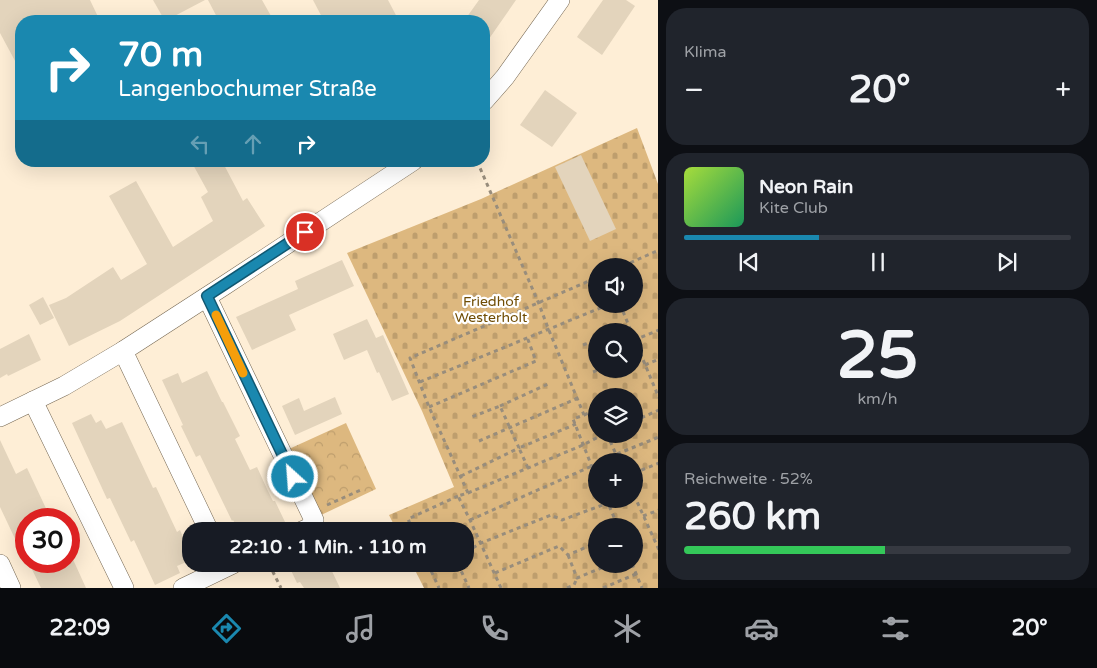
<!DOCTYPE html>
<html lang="de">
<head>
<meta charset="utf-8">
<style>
  body { margin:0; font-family:"Varela Round",sans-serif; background:#20242c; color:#f1f3f6; height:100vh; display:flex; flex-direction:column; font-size:19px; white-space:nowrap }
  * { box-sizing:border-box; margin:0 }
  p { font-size:16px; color:#9ea1a6 }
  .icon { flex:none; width:28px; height:28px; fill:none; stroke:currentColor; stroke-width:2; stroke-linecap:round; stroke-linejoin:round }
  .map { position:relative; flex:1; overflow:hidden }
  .drawer { display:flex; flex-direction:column; gap:8px; padding:8px; background:#0d0f14; width:439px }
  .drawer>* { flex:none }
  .top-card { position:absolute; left:15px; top:15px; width:475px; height:152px; border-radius:20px; box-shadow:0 5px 20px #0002; background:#1a88af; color:#fff; overflow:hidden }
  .buttons { position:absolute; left:588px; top:258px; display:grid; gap:10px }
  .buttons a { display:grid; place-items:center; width:55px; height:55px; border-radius:50%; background:#171b24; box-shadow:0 5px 20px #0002; font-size:25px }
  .speed { position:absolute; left:15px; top:508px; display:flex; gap:10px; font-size:25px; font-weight:700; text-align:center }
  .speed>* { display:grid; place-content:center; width:65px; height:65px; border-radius:50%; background:#171b24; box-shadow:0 5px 20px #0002; line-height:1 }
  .speed .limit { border:8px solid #d22; background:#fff; color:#111 }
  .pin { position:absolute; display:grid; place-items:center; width:42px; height:42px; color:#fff; margin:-21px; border:2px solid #fff; border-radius:50%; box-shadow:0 1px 5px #0007 }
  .me { position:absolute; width:55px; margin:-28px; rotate:334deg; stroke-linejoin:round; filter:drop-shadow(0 0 4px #0008) }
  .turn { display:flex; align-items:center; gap:18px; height:105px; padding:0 20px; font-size:22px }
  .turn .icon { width:65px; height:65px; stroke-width:2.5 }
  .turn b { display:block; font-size:35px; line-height:42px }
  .lanes { display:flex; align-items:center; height:48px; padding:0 20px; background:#0003; justify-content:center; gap:25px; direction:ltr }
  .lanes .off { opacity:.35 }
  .big { font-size:38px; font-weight:700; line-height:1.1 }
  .drawer .tile { flex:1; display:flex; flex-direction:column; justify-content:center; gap:8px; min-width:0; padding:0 18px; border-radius:20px; background:#20242c }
  .drawer .dial { align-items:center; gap:0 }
  .dial b { font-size:65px; line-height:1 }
  .song { display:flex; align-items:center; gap:15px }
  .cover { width:60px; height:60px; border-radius:8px; background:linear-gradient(135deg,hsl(80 70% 55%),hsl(150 70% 35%)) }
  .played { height:5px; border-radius:2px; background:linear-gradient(90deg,#1a88af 35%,#363941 35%) }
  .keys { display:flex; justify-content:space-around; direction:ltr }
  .heat { display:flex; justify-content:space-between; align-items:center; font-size:28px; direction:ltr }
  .charge { height:8px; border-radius:4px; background:linear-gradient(90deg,#34c759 52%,#363941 0) }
  .trip { position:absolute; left:182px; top:522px; width:292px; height:50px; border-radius:20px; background:#171b24; box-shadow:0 5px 20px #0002; font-weight:700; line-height:50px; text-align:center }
  .tabs { display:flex; height:80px; justify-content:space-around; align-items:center; background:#090b0e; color:#9ea1a6 }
  .tabs .icon { width:35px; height:35px }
  .tabs .selected { color:#1a88af }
  .tabs b { font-size:22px; color:#f1f3f6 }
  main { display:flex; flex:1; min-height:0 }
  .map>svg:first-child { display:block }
  .cemetery { fill:url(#cemetery-stones); fill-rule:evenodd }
  .park { fill:url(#park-crowns) }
  .building { fill:#e3d4bc }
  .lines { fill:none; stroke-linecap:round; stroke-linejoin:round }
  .street-casing { stroke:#756752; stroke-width:20 }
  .path { stroke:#988d7c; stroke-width:3; stroke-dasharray:4 4; stroke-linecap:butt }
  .street { stroke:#fff; stroke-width:19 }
  .route-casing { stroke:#115872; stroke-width:12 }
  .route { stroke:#1a88af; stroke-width:9 }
  .slow { stroke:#f59e0b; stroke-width:9 }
  .labels { text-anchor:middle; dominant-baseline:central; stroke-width:4.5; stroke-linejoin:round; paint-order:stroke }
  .park-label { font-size:14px; fill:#704d04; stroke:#fff }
</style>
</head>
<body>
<main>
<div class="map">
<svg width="659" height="588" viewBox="0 0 659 588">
  <defs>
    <pattern id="cemetery-stones" width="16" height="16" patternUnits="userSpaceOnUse" patternTransform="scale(1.25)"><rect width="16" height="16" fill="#ddb87f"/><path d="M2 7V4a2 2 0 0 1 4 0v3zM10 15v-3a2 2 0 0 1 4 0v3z" fill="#be9e6d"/></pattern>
    <pattern id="park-crowns" width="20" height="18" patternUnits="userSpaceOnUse" patternTransform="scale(1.25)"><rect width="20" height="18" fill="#ddb87f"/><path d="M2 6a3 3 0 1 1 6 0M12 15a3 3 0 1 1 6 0" fill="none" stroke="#be9e6d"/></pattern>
  </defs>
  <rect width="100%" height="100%" fill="#feeed6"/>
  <path class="cemetery" d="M637 128 658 184V588H424L412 564H466V531H397L389 515 454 487 422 411 347 253 481 199ZM596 266H634V304H596ZM596 331H634V369H596ZM596 396H634V434H596ZM596 461H634V499H596ZM596 526H634V564H596Z"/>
  <polygon class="park" points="346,423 376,489 319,516 289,449"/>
  <g class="building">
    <polygon points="0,0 90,0 100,21 21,21 21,72 0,33"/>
    <polygon points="153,0 205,0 165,21"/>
    <polygon points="208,0 262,0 271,16 260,21 219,21"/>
    <polygon points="313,0 388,0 399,21 324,21"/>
    <polygon points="479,0 516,0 484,46 484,21 464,21"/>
    <polygon points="603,0 626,0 635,6 602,55 577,37"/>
    <polygon points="545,90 577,113 552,147 520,125"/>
    <polygon points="581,155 616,229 590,241 555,167"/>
    <polygon points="191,161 222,161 243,201 247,198 265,226 120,321 69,346 49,305 66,298 113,267 121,280 147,264 109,196 136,181 173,247 213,221 201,197 208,192"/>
    <polygon points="342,260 354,286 289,315 296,330 252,350 236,317 298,289 295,281"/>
    <polygon points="43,297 54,318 40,325 29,305"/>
    <polygon points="367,319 376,338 383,335 409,394 392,401 379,372 377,373 367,350 344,360 333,334"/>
    <polygon points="29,334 41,360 8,376 7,374 0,378 0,349"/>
    <polygon points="207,371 222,402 223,402 240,436 235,439 250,470 257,467 267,489 273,501 275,501 286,524 270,531 239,531 233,520 232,521 200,455 196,457 181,426 183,425 162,380 178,373 182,383"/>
    <polygon points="335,397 342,414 295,435 282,406 299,398 304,411"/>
    <polygon points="91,414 96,423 101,420 106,429 122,422 153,488 156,487 177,532 180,530 191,555 191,560 177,566 180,573 155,585 134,540 131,542 110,498 107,499 72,423"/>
    <polygon points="0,440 16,474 27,468 51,519 26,519 26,562 0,507"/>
    <polygon points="71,555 86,588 41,588 28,561 69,561 69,556"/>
    <polygon points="288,564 332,564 329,565 340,588 304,588 300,582 297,583"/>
  </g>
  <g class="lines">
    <defs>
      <g id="street">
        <polyline points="484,101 505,77 560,0"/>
        <polyline points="207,297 314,520 309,528 302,531"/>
        <polyline points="123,351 209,531"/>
        <polyline points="33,401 124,588"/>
        <polyline points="0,417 64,386 123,351 225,285 413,161"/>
        <polyline points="0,564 11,588"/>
        <polyline points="183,588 233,564"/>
      </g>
    </defs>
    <use href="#street" class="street-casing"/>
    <g class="path">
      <polyline points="477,161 539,304 548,328 584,415 573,419 596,477"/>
      <polyline points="623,266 659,250"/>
      <polyline points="620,304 631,331"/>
      <polyline points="616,331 629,326"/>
      <polyline points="634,338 659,398"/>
      <polyline points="634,340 659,330"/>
      <polyline points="583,345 596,340"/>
      <polyline points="634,355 639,352"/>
      <polyline points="589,359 596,356"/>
      <polyline points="645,365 659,359"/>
      <polyline points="593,372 601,369"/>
      <polyline points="420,382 610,304"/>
      <polyline points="500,406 548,384"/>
      <polyline points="429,407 536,361 527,337"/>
      <polyline points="584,415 596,410"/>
      <polyline points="634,421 659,410"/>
      <polyline points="607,434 619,461"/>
      <polyline points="479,441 578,398"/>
      <polyline points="617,454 659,437"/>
      <polyline points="528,468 519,448 576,424"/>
      <polyline points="634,473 659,463"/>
      <polyline points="461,476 519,448 500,406 469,418"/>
      <polyline points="468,493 583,445 604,434"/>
      <polyline points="634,495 659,550"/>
      <polyline points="606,499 618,526"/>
      <polyline points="327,505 363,489"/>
      <polyline points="643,516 659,510"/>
      <polyline points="470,520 592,466"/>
      <polyline points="413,531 408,519 458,496"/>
      <polyline points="466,552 481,543 551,515 562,520 608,503"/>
      <polyline points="568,555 577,578 611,564"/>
      <polyline points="269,564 281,588"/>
      <polyline points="428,564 439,588"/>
      <polyline points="458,564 469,588"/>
      <polyline points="632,564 642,588"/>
      <polyline points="495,573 559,546 568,555 596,543"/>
      <polyline points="501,588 470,520 458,496 468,493 429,407 410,358 596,278"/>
      <polyline points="567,588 574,585 577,578"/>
      <polyline points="603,588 636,574"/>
    </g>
    <use href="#street" class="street"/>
  </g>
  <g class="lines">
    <defs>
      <polyline id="route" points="293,477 207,296 305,232"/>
    </defs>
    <use href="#route" class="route-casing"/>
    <use href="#route" class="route"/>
    <polyline class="slow" points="216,315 243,373"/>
  </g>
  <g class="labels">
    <g class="park-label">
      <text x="491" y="301">Friedhof<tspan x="491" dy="16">Westerholt</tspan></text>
    </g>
  </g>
</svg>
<div class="buttons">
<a><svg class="icon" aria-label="sound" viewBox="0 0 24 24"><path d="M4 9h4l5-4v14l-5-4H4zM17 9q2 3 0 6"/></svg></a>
<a><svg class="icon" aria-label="search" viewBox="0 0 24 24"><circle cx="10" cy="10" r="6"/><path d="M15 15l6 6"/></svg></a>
<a><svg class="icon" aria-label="layers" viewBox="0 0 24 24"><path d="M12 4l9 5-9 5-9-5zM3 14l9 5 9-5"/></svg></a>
<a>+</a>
<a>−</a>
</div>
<div class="speed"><div class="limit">30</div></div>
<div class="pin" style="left:305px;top:232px;background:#d93025"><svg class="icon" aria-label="arrive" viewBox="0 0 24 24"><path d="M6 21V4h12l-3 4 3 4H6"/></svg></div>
<svg class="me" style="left:293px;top:477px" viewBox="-20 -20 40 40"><circle r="17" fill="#1a88af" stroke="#fff" stroke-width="3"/><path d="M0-11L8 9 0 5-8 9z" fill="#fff"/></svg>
<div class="trip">22:10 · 1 Min. · 110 m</div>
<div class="top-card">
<div class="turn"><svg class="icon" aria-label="right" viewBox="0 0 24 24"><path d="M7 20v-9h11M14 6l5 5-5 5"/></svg><div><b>70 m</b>Langenbochumer Straße</div></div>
<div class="lanes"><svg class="icon off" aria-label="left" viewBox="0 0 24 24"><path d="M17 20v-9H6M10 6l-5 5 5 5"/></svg><svg class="icon off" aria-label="ahead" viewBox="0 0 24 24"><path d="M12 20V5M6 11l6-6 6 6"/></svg><svg class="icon" aria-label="right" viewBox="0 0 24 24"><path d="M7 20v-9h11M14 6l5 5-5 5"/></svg></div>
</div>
</div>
<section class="drawer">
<div class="tile"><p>Klima</p>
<div class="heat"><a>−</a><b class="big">20°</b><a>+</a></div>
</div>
<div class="tile">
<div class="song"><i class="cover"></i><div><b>Neon Rain</b><p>Kite Club</p></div></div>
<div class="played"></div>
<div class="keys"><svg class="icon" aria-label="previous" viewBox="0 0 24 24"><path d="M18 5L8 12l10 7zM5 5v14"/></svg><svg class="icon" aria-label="pause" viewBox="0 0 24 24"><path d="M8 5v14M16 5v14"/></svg><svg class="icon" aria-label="next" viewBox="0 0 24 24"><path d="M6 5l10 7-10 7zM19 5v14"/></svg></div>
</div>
<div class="tile dial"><b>25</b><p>km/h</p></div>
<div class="tile"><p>Reichweite · 52%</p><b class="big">260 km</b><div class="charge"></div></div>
</section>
</main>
<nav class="tabs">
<b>22:09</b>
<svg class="icon selected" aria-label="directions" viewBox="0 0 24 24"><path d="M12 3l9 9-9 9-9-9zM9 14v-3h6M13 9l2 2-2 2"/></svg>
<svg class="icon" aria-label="music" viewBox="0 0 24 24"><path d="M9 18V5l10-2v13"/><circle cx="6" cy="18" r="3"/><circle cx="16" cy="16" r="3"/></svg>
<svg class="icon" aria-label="phone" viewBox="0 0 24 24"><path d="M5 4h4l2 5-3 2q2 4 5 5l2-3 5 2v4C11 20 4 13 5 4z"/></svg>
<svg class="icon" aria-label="climate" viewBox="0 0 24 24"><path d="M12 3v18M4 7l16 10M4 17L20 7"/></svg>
<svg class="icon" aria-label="car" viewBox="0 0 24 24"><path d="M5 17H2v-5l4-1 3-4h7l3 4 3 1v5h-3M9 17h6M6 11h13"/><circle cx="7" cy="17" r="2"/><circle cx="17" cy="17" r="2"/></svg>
<svg class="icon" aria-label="filters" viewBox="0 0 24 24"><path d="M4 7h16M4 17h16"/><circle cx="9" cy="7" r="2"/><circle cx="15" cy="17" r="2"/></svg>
<b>20°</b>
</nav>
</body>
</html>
